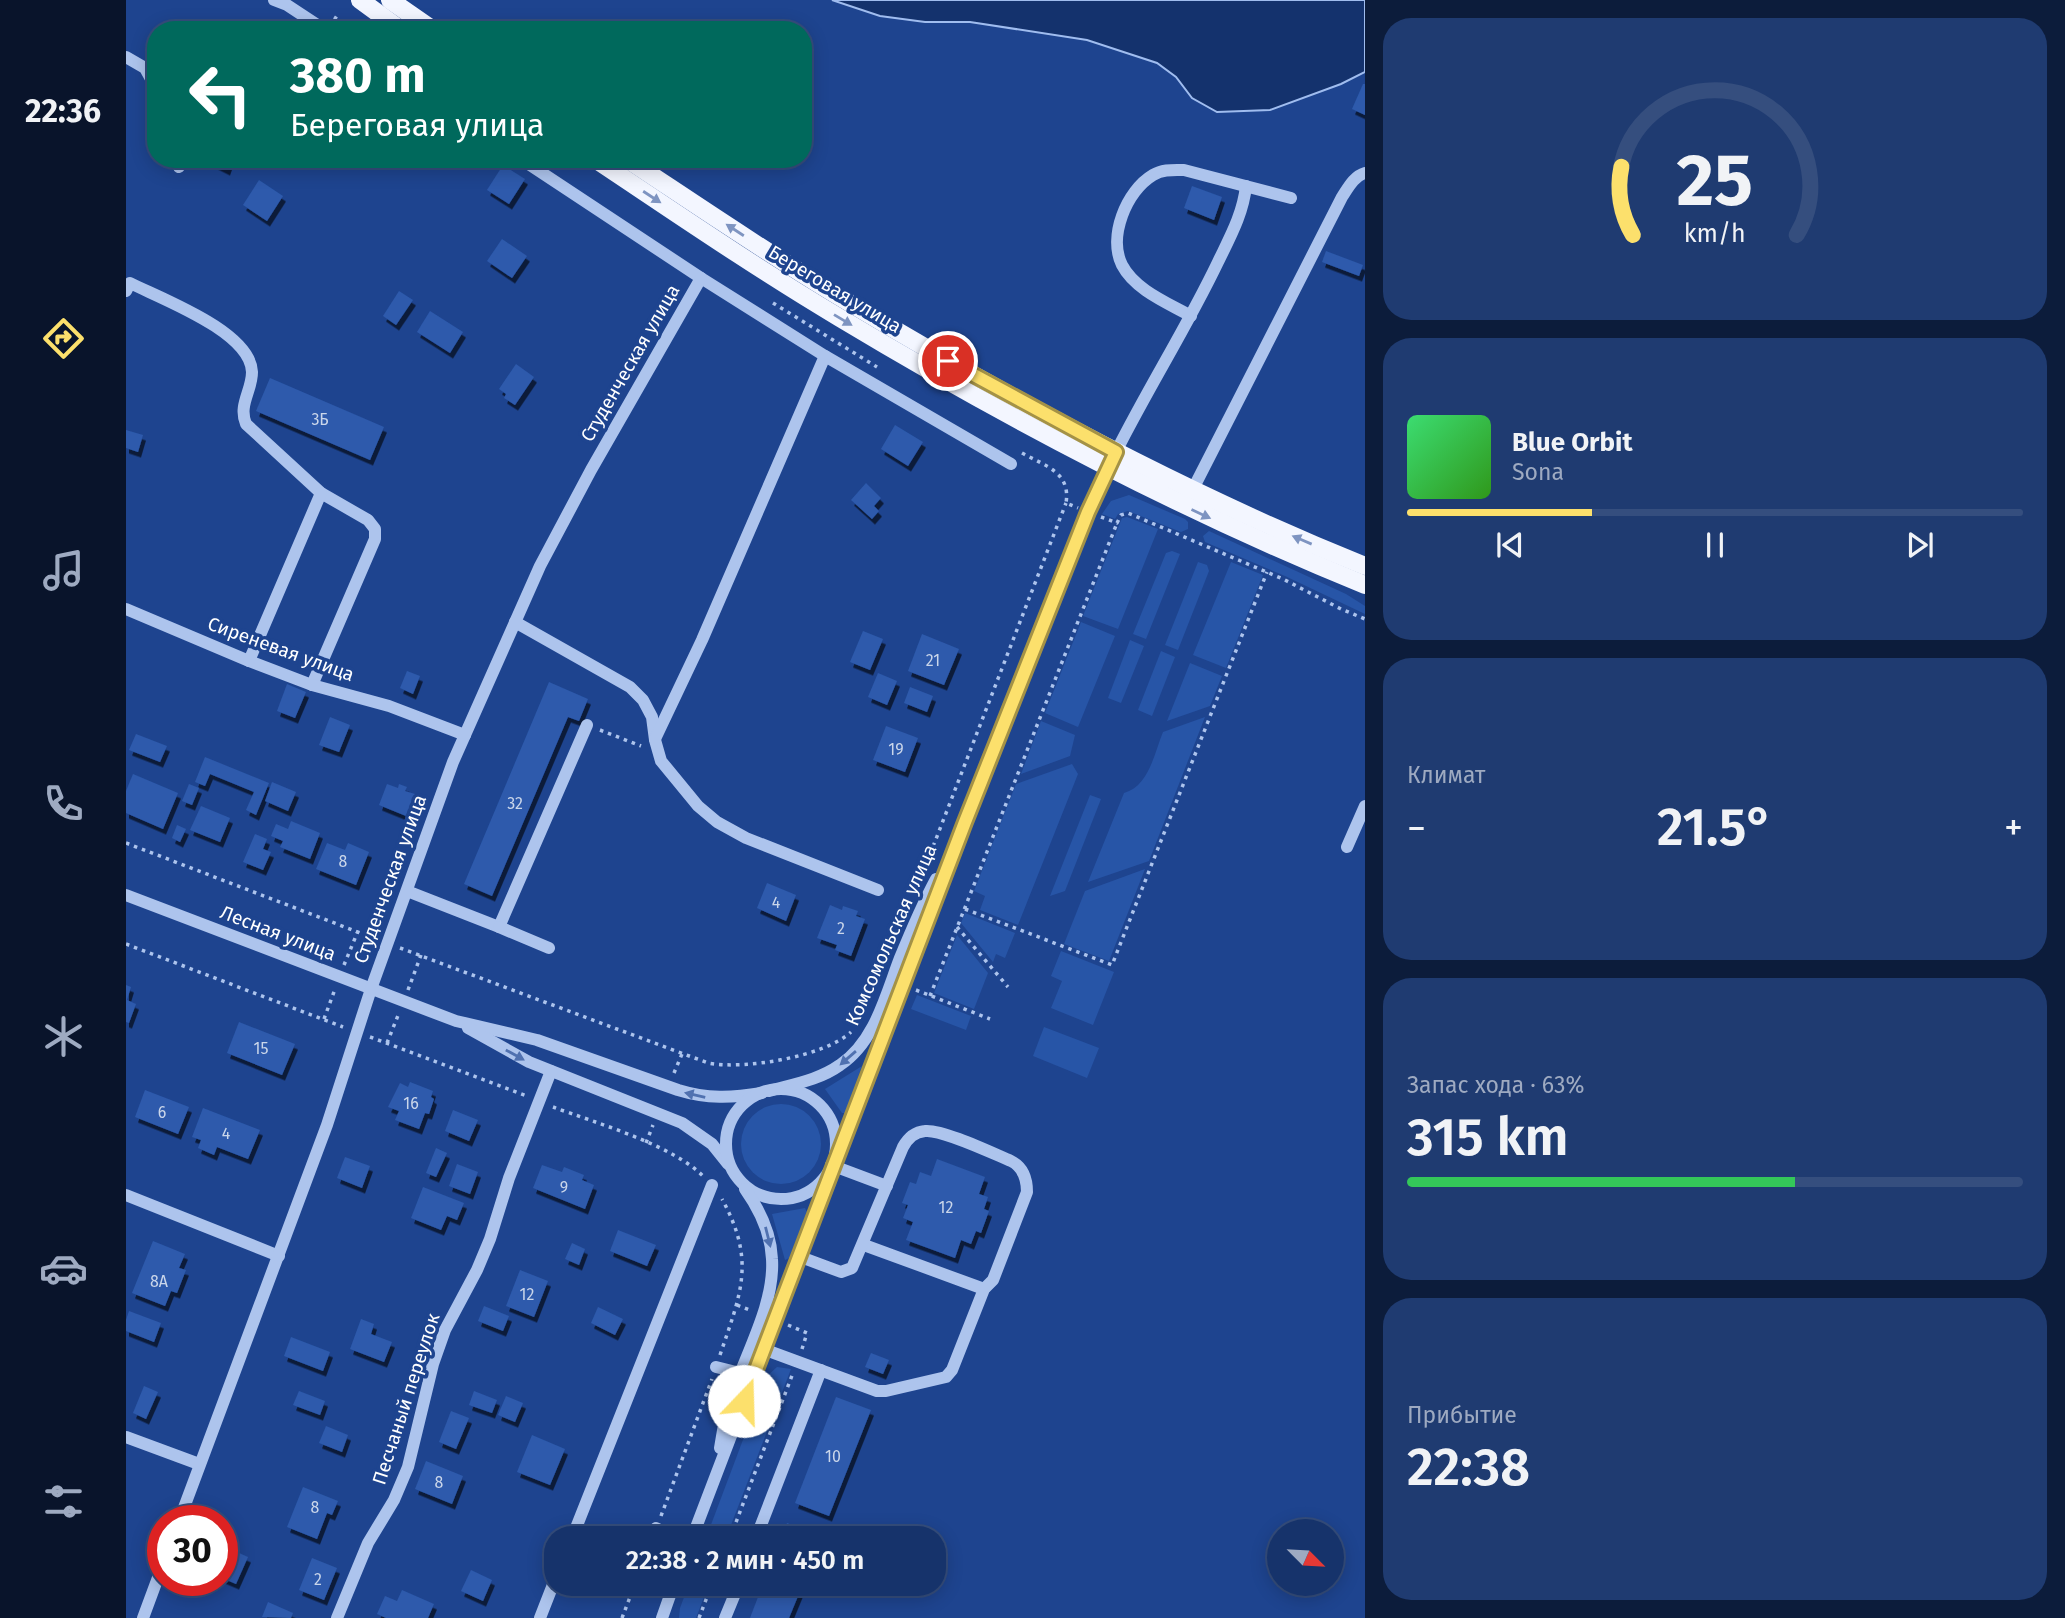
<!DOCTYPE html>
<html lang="ru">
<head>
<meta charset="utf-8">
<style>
  body { margin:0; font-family:"Fira Sans",sans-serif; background:#1f3b71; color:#f1f3f6; height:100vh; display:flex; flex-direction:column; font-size:26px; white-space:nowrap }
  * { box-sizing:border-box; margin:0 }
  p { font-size:23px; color:#9eaac1 }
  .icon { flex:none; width:38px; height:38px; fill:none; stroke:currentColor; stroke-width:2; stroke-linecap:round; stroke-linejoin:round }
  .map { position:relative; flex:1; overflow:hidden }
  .drawer { display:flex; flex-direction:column; gap:18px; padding:18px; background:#0c1c3b; width:700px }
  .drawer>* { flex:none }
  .banner { position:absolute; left:21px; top:21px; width:665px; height:147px; border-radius:28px; box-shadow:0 4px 18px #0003,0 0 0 2px #354e7e; background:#00695c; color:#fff; overflow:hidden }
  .needle { width:46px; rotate:114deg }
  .buttons { position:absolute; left:1141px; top:1519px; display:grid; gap:14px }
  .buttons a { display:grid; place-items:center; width:77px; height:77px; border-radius:50%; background:#16336b; box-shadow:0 4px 18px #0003,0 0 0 2px #354e7e; font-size:35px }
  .speed { position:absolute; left:21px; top:1505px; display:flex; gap:14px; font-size:35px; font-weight:700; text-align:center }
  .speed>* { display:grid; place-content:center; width:91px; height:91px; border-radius:50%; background:#16336b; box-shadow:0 4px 18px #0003,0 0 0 2px #354e7e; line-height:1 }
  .speed .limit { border:10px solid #d22; background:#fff; color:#111 }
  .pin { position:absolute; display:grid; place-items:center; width:60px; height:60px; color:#fff; margin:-30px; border:4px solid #fff; border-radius:50%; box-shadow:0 2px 7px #0007 }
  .me { position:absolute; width:77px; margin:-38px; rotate:21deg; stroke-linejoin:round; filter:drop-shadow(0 0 5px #0008) }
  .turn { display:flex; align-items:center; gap:24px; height:147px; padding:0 28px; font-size:32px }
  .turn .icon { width:91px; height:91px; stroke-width:2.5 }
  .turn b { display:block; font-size:49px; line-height:60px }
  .big { font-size:52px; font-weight:600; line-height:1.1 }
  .drawer .widget { flex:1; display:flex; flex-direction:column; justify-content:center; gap:10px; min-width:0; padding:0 24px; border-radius:28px; background:#1f3b71 }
  .drawer .dial { align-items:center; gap:0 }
  .dial svg { height:182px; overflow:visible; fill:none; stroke:#354e7e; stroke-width:7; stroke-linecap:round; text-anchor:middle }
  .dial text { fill:#f1f3f6; stroke:none }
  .song { display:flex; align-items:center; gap:21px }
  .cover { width:84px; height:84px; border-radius:10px; background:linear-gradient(135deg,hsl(140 70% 55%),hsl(110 70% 35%)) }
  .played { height:7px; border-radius:4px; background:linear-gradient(90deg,#fce06c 30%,#354e7e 30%) }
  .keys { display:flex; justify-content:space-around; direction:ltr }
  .heat { display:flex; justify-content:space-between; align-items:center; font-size:38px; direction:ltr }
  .charge { height:10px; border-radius:5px; background:linear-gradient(90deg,#34c759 63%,#354e7e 0) }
  .trip { position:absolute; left:418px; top:1526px; width:402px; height:70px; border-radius:28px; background:#16336b; box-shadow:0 4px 18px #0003,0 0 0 2px #354e7e; font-weight:600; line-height:70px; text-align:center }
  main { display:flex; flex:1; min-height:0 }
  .dock { display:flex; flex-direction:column; width:126px; justify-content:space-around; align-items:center; background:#09142b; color:#9eaac1 }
  .dock .icon { width:49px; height:49px }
  .dock .active { color:#fce06c }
  .dock b { font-size:32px; color:#f1f3f6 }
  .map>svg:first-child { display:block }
  .green { fill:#2755a7 }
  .water { fill:#14326d; stroke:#a0bdef; stroke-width:2 }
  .building { fill:#2d5aac; filter:url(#shadow) }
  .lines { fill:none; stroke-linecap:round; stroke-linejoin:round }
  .path { stroke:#adc4ed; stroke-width:3.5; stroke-dasharray:3.5 5; stroke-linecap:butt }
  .minor { stroke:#adc4ed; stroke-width:12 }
  .major { stroke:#f3f6ff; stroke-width:18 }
  .oneway { fill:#7e94c1 }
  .oneway2 { fill:#5071b0 }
  .route-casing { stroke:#a49246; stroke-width:18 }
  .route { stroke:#fce06c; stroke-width:12 }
  .labels { text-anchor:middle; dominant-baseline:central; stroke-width:7; stroke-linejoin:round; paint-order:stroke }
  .number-label { font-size:16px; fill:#cad6ea }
  .street-label { font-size:19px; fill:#fff; stroke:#1e448f }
</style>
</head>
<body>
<main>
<nav class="dock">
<b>22:36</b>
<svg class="icon active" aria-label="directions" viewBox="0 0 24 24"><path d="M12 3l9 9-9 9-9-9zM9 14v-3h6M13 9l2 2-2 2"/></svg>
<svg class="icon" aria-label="music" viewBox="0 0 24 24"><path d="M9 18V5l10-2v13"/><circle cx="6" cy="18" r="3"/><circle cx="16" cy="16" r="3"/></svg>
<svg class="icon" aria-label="phone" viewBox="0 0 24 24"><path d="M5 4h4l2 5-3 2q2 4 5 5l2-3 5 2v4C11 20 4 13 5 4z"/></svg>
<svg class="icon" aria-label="climate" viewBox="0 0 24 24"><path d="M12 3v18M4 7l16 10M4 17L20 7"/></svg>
<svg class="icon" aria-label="car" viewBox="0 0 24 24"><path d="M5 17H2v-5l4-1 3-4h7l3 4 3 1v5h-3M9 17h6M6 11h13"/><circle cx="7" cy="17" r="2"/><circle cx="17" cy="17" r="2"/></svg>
<svg class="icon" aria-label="filters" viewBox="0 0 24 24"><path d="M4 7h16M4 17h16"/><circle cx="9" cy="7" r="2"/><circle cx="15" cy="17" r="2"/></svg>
</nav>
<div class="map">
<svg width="1239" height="1618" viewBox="0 0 1239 1618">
  <defs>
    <filter id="shadow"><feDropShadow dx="3" dy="5.5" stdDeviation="0" flood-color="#0009"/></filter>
  </defs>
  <rect width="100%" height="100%" fill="#1e448f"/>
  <g class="green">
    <polygon points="1003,495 1059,519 1062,522 1062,529 1055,532 1002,511 992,514 989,519 976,514 985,501"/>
    <polygon points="1001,517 1032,529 992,629 957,616 996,518"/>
    <polygon points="1083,531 1220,594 1239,606 1239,614 1159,576 1079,542 1077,536"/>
    <polygon points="1046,551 1054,554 1020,639 1007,634 1040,553"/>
    <polygon points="1072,562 1081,565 1083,571 1052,650 1039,645"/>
    <polygon points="1105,562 1137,575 1100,668 1067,655"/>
    <polygon points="955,622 989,636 952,727 919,713"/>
    <polygon points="1004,640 1018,646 995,703 982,698"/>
    <polygon points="1035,651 1049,657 1026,716 1012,710"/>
    <polygon points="1064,663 1096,676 1084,706 1041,721"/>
    <path d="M1079 717 1023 861 962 882 998 793C1023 786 1028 754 1037 732Z"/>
    <polygon points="915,721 949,735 944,756 895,774"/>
    <polygon points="946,764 952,774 892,925 854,910 859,896 848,891 890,784"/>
    <polygon points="964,795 975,799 939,891 924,896"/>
    <polygon points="1019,869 983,961 938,944 959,891"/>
    <polygon points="839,913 889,933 879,958 870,954 867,962 835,923"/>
    <polygon points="831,935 862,973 848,1009 808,993"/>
    <polygon points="935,951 988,972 967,1025 925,1008 936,981 925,976"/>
    <polygon points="791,995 845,1016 840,1030 785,1009"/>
    <polygon points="918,1027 973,1048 961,1078 907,1056"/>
    <polygon points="736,1066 719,1113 716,1113 699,1089"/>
    <circle cx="655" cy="1144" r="40"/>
    <polygon points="679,1208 681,1212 663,1258 659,1260 646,1214"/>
    <polygon points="651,1367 665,1369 600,1538 580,1538 641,1376"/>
    <polygon points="563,1584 583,1584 570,1618 553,1618 554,1608"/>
  </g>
  <polygon class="water" points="706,0 1239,0 1239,72 1215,84 1144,110 1091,112 1066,98 1050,77 1031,63 961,40 844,22 799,22 754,16"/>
  <g class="building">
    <polygon points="1237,84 1239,84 1239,115 1226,109"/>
    <polygon points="79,159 105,159 101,170"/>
    <polygon points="377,165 399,179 383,204 361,190"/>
    <polygon points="133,180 157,196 141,221 117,205"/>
    <polygon points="1066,186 1096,197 1088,220 1058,208"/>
    <polygon points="376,239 401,256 386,278 361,261"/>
    <polygon points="1200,251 1237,265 1233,276 1196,262"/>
    <polygon points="273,291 287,300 270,325 257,316"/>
    <polygon points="304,311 337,332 324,353 291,332"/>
    <polygon points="390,364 408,377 389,405 378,398 380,394 373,389"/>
    <polygon points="144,378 258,427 244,460 130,411"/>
    <polygon points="769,425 797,442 782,466 755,449"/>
    <polygon points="0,430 17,435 12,452 0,448"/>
    <polygon points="740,483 755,498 748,506 753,511 746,519 725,500"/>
    <polygon points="737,631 757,639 744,670 724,662"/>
    <polygon points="796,634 833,649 818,685 782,671"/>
    <polygon points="281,671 294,676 287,694 274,688"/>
    <polygon points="752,673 771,681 761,705 742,697"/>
    <polygon points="423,682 462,699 453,721 442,717 366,896 338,884"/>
    <polygon points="161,684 180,692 169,718 151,711"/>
    <polygon points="784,687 807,696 801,712 778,703"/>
    <polygon points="204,717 224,725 213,752 193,745"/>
    <polygon points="760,726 792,738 779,772 747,760"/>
    <polygon points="10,734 41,746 34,762 3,750"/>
    <polygon points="79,757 143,783 130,815 120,810 128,792 84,774 79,786 69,782"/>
    <polygon points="7,774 52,793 37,829 0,813 0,791"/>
    <polygon points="146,782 170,792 162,811 139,801"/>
    <polygon points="63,784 73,788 66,805 56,801"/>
    <polygon points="261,784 272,788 273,784 281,787 279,791 289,794 280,816 253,805"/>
    <polygon points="75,806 104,818 94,842 64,830"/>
    <polygon points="165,821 194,833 184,859 154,847 157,841 145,836 150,824 162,829"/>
    <polygon points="51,825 60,829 54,842 46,838"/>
    <polygon points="129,834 141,839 137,849 145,852 137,870 117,862"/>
    <polygon points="201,843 219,850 222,843 243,852 230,885 190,869"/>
    <polygon points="641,883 670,895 660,921 631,908"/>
    <polygon points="704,905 716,910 717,906 732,911 730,916 739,919 725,956 709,950 711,945 691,938"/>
    <polygon points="0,985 5,987 1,1000 10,1004 3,1023 0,1022"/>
    <polygon points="113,1022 169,1044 156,1075 101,1053"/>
    <polygon points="284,1082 307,1091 305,1097 308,1099 303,1114 299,1113 293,1129 269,1120 273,1111 262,1107 274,1083 282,1087"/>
    <polygon points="19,1090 63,1107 52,1134 9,1117"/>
    <polygon points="77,1108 134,1130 122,1159 91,1147 88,1155 72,1148 75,1140 66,1137"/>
    <polygon points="327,1110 352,1120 343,1141 319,1131"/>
    <polygon points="310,1148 321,1153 310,1177 300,1173"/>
    <polygon points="219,1157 244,1166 236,1188 211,1178"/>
    <polygon points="811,1159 859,1177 853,1194 862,1197 858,1209 863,1211 855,1233 850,1231 845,1244 835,1240 829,1258 780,1240 787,1222 777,1218 782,1205 776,1203 784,1182 790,1184 794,1172 805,1176"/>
    <polygon points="331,1164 352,1172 344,1194 323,1186"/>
    <polygon points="416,1165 436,1172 438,1167 458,1175 456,1180 468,1185 459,1209 407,1188"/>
    <polygon points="297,1187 338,1203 331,1220 321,1216 315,1230 285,1218"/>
    <polygon points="492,1230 530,1245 521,1266 484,1251"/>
    <polygon points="27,1241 59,1254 53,1268 60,1270 51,1293 45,1291 39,1306 6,1293"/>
    <polygon points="446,1243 459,1249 453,1265 439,1259"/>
    <polygon points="394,1270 422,1281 408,1317 380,1306"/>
    <polygon points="358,1306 383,1316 377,1331 352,1321"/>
    <polygon points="472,1307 497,1319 489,1335 465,1323"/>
    <polygon points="3,1311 35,1323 28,1342 0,1331 0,1320"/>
    <polygon points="235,1319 248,1324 245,1334 266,1342 258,1362 224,1349"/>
    <polygon points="165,1337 204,1352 197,1371 158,1356"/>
    <polygon points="745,1353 763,1360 757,1374 739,1367"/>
    <polygon points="18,1386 32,1392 20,1419 7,1413"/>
    <polygon points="173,1391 199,1401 194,1415 167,1405"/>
    <polygon points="348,1391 371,1400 366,1413 343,1405"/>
    <polygon points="380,1396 397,1403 389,1422 372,1415"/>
    <polygon points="710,1397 745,1410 703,1516 669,1503"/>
    <polygon points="325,1411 343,1418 330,1449 313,1442"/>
    <polygon points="200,1426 222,1435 216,1452 193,1443"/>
    <polygon points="406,1435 439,1449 424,1485 391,1472"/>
    <polygon points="300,1461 337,1476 326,1504 289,1489"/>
    <polygon points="177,1487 212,1501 206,1515 201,1513 191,1539 161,1527"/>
    <polygon points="661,1523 695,1536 695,1538 655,1538"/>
    <polygon points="102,1548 122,1557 110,1584 96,1578 96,1561"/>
    <polygon points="186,1558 211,1568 198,1600 173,1590"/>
    <polygon points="345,1570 366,1580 357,1601 335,1591"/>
    <polygon points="637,1584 677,1584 663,1618 624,1618"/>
    <polygon points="276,1590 308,1604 302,1618 260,1618 251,1614 259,1596 271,1601"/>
    <polygon points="142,1602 167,1613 165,1618 136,1617"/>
  </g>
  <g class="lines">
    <g class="path">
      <polyline points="208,17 228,30"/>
      <polyline points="647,303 751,367"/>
      <path d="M896 453C919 466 945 472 940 503L952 508"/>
      <polyline points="975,517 991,523 995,515 1002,513 1157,579 1215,609 1239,619"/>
      <polyline points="474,730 515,746"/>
      <polyline points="0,843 250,939"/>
      <polyline points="798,870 940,503"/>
      <polyline points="839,909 986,965 1141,572"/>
      <polyline points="831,927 882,987"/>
      <polyline points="0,944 217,1027"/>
      <path d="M274 948 582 1063C617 1070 698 1057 725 1032"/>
      <polyline points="218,965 232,931"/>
      <polyline points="282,990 295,955"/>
      <polyline points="790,990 864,1019"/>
      <polyline points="804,996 991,523"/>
      <polyline points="198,1019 209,989"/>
      <polyline points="244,1037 401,1096"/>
      <polyline points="261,1043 273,1013"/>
      <polyline points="548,1073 556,1054"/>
      <path d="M427 1107C470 1123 547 1145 578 1177"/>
      <polyline points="520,1143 527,1125"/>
      <polyline points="611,1305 626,1311"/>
      <polyline points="662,1325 681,1333 676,1349"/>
      <path d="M594 1355C615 1293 630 1261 596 1199"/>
      <polyline points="535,1516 586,1379"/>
      <polyline points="604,1538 667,1373"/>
      <polyline points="496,1618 509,1584"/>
      <polyline points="573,1618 586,1584"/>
    </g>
    <g class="minor">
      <polyline points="148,0 161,5 199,30"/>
      <polyline points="0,57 19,68 30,88"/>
      <polyline points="51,159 53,167"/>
      <polyline points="395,159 575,278 699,356 885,464"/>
      <path d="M0 291 4 283C36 299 125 332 126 372 126 391 112 405 120 424L195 493 242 520 249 529V539L186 685"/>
      <path d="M1065 316C1042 303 1009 290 996 265 982 237 1000 191 1027 175 1037 169 1047 170 1058 170L1165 198"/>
      <path d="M990 452C1022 388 1061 327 1092 262 1104 237 1117 214 1120 186"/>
      <path d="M1066 491 1216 197C1222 188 1228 176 1239 173"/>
      <polyline points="0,609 123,661 186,685 263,706 339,735"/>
      <polyline points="389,622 504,687 517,700 526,717 529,740 535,761 572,806 591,822 620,838 752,890"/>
      <polyline points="123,661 195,493"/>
      <polyline points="529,739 576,640 699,356"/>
      <polyline points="1221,847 1239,806"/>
      <polyline points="281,891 373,927 461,725"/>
      <path d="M0 895 330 1021 411 1040 552 1090C581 1099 606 1098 636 1093"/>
      <polyline points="373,927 423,948"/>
      <polyline points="342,1028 403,1062 556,1123 586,1144 602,1164"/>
      <circle cx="655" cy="1144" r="55"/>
      <path d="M643 1091C668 1084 693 1080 714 1065 749 1042 760 994 774 958 785 931 796 905 810 879"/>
      <polyline points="705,1165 761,1186"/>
      <polyline points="0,1195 153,1256"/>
      <polyline points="738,1245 858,1289"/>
      <path d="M637 1349 751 1391H760L820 1377 826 1370 858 1289 867 1280 901 1192C901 1178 897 1167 885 1161 866 1153 816 1129 799 1131 788 1132 782 1138 777 1147L726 1268 715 1272 672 1256"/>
      <polyline points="590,1367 614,1373"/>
      <polyline points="0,1437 73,1464"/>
      <path d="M594 1448C596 1433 599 1419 603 1405 616 1359 649 1307 646 1259 645 1234 634 1210 619 1189"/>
      <polyline points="53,1521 201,1125 245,989 327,762 414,566 465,470 575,278"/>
      <polyline points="530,1528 550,1538"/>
      <polyline points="446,1538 586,1185"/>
      <polyline points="566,1538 839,823 982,467"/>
      <polyline points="630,1538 695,1370"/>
      <polyline points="17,1618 37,1564"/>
      <polyline points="211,1618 242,1543 268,1500 282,1467 307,1364 319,1330 351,1270 364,1239 383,1178 425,1071"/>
      <polyline points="414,1618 430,1577"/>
      <polyline points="536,1618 548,1584"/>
      <polyline points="599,1618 613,1584"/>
    </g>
    <g class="major">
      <polyline points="234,0 275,30"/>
      <polyline points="264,0 307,30"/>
      <path d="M469 159C550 213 630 268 714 318 882 419 1057 511 1239 585"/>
      <path d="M501 159C575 208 648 258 724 303 890 403 1060 494 1239 566"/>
    </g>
  </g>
  <defs><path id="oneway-solid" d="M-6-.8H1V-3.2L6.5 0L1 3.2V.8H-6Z" transform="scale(1.75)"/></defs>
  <g class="oneway">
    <use href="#oneway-solid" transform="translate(526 197) rotate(33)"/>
    <use href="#oneway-solid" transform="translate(609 230) rotate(-147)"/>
    <use href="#oneway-solid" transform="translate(717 320) rotate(31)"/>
    <use href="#oneway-solid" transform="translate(1075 514) rotate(25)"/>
    <use href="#oneway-solid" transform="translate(1176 540) rotate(-157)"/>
  </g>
  <g class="oneway2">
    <use href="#oneway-solid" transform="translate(389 1055) rotate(29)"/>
    <use href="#oneway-solid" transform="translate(722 1058) rotate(139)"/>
    <use href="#oneway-solid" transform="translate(569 1095) rotate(-167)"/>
    <use href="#oneway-solid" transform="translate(642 1237) rotate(76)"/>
  </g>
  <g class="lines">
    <defs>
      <polyline id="route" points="618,1401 839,822 962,512 990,452 822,361"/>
    </defs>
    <use href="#route" class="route-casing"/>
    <use href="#route" class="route"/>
  </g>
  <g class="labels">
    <g class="number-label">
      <text x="194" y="419">3Б</text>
      <text x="807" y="660">21</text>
      <text x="770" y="749">19</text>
      <text x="389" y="803">32</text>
      <text x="217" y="861">8</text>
      <text x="650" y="902">4</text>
      <text x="715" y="928">2</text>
      <text x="135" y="1048">15</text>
      <text x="285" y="1103">16</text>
      <text x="36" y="1112">6</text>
      <text x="100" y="1133">4</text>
      <text x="438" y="1187">9</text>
      <text x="820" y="1207">12</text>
      <text x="33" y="1281">8А</text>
      <text x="401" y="1294">12</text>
      <text x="707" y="1456">10</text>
      <text x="313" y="1482">8</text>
      <text x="189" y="1507">8</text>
      <text x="192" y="1579">2</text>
    </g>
    <g class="street-label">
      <text transform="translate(709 289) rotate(31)">Береговая улица</text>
      <text transform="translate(504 363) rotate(-60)">Студенческая улица</text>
      <text transform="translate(155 649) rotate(20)">Сиреневая улица</text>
      <text transform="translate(264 879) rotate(-70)">Студенческая улица</text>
      <text transform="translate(152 933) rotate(21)">Лесная улица</text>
      <text transform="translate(765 935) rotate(-66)">Комсомольская улица</text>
      <text transform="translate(280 1399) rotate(-72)">Песчаный переулок</text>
    </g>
  </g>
</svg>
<div class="buttons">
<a><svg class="needle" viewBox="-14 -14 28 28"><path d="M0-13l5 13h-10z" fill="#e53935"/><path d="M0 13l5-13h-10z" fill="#9eaac1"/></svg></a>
</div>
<div class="speed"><div class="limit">30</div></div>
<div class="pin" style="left:822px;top:361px;background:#d93025"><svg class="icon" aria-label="arrive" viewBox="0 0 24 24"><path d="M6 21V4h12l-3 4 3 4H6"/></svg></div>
<svg class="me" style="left:618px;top:1401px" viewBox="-20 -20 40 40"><circle r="19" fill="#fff"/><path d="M0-13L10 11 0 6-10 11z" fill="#fce06c"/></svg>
<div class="trip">22:38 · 2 мин · 450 m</div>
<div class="banner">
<div class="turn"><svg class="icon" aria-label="left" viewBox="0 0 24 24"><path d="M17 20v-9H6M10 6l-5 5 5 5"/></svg><div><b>380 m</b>Береговая улица</div></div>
</div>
</div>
<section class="drawer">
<div class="widget dial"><svg viewBox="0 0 100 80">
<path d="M14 69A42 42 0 1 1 86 69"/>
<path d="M14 69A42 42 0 0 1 9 39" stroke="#fce06c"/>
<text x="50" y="56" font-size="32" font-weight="700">25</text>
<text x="50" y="72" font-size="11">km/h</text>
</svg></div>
<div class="widget">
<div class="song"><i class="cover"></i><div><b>Blue Orbit</b><p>Sona</p></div></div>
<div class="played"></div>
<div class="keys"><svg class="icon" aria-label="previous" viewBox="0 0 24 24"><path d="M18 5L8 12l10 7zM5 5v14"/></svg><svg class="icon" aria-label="pause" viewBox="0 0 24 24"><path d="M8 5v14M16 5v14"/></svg><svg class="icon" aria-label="next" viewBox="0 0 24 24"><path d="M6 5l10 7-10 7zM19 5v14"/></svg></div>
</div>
<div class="widget"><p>Климат</p>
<div class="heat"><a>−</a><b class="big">21.5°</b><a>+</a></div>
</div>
<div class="widget"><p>Запас хода · 63%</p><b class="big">315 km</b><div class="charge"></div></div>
<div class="widget"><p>Прибытие</p><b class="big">22:38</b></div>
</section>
</main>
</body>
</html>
